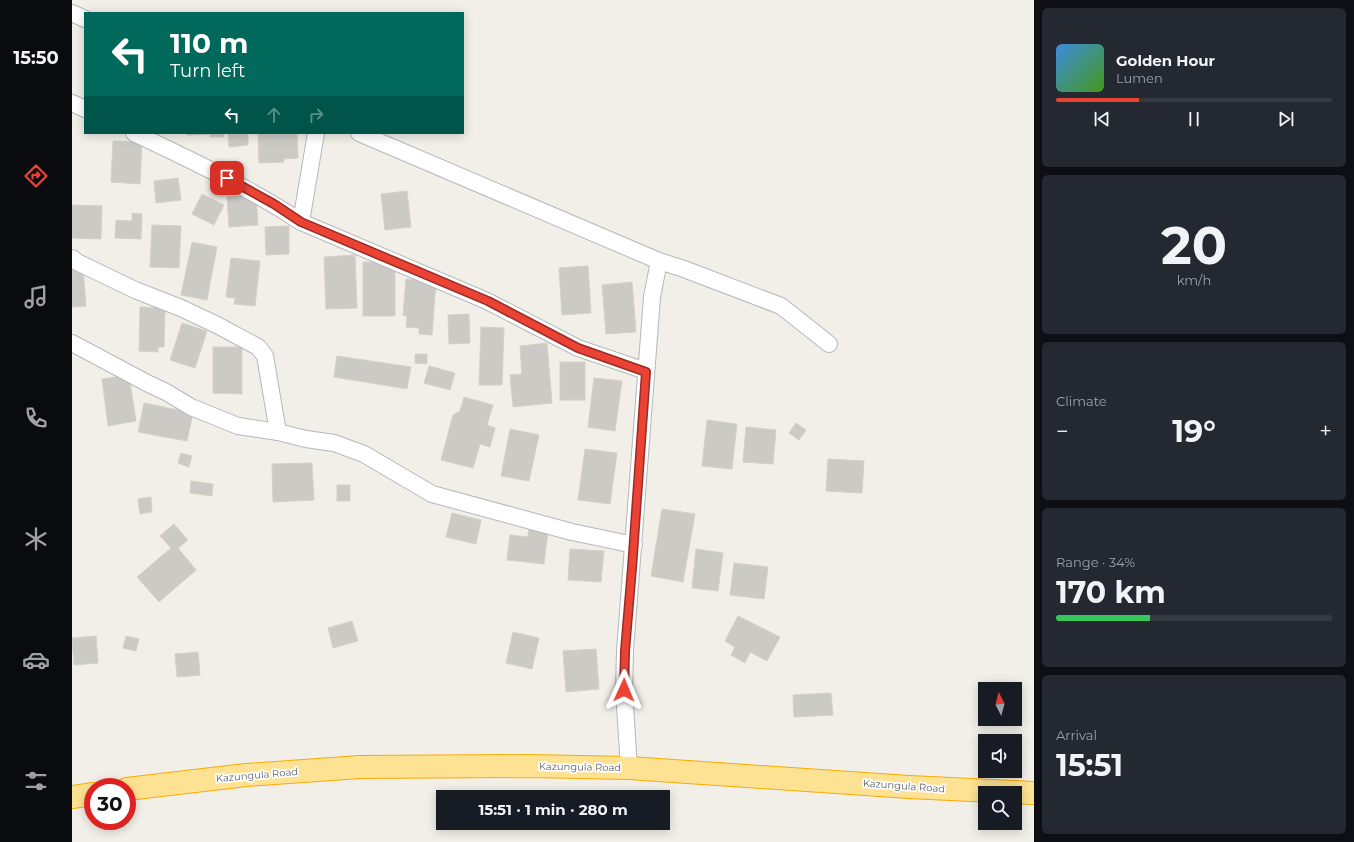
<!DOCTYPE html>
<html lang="en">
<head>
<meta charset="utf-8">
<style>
  body { margin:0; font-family:Montserrat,sans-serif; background:#242831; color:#f1f3f6; height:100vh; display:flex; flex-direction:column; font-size:15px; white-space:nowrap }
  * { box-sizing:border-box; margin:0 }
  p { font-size:13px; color:#9ea1a6 }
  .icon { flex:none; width:22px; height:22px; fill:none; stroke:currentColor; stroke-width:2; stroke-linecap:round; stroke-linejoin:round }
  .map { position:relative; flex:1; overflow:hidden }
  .panel { display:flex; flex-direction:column; gap:8px; padding:8px; background:#0d0f14; width:320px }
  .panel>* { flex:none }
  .top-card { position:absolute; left:12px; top:12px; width:380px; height:122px; border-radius:0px; box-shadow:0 2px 10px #0003; background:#00695c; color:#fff; overflow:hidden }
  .needle { width:26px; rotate:354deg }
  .fabs { position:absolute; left:906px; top:682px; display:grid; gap:8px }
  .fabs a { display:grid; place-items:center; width:44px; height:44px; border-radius:0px; background:#171b24; box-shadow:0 2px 10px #0003; font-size:20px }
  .speed { position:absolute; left:12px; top:778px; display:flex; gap:8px; font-size:20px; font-weight:700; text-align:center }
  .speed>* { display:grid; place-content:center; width:52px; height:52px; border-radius:50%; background:#171b24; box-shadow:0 2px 10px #0003; line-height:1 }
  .speed .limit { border:6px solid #d22; background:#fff; color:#111 }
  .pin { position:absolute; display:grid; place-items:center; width:34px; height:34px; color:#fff; margin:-17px; border-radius:8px; box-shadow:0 2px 6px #0006 }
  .me { position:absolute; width:44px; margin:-22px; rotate:1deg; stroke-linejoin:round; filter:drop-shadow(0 0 3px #0008) }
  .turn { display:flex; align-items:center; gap:14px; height:84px; padding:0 20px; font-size:18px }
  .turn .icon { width:52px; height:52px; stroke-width:2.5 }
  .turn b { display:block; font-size:28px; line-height:34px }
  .lanes { display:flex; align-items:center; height:38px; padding:0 20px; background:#0003; justify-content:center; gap:20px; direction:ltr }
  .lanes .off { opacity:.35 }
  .big { font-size:30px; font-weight:700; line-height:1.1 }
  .panel .card { flex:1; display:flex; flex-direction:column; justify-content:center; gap:6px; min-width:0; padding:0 14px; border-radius:6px; background:#242831 }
  .panel .dial { align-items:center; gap:0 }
  .dial b { font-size:52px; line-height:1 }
  .song { display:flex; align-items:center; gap:12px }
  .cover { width:48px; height:48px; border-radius:6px; background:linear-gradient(135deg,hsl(210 70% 55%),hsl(100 70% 35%)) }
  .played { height:4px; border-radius:2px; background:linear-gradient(90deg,#ea4335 30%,#363941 30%) }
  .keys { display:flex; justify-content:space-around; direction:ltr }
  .heat { display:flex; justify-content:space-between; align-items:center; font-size:22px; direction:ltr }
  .charge { height:6px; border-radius:3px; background:linear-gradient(90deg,#34c759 34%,#363941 0) }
  .trip { position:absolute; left:364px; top:790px; width:234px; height:40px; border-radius:0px; background:#171b24; box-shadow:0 2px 10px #0003; font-weight:700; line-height:40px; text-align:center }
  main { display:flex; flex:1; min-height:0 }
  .dock { display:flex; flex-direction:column; width:72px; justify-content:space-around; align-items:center; background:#090b0e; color:#9ea1a6 }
  .dock .icon { width:28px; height:28px }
  .dock .current { color:#ea4335 }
  .dock b { font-size:18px; color:#f1f3f6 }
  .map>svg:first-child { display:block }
  .building { fill:#cccac5; stroke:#d6d1c6 }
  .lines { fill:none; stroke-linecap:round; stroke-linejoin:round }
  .street-casing { stroke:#b5b8bc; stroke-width:18 }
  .highway-casing { stroke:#f9ab00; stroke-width:24 }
  .street { stroke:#fff; stroke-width:16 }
  .highway { stroke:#fde293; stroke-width:22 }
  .route-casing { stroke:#982c22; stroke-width:10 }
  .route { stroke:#ea4335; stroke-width:7 }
  .labels { text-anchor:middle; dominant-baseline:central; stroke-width:3.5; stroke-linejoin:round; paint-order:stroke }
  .street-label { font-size:10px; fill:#5f6368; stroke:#fff }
</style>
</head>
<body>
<main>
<nav class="dock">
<b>15:50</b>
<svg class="icon current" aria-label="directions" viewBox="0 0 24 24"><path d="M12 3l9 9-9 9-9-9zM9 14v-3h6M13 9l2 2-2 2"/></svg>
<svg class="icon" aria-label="music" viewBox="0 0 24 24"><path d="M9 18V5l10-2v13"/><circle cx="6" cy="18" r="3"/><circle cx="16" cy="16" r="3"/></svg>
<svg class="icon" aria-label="phone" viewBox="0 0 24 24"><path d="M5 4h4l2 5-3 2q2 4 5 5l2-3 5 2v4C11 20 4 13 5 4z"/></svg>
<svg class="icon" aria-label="climate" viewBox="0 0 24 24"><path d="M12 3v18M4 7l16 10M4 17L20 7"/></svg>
<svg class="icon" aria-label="car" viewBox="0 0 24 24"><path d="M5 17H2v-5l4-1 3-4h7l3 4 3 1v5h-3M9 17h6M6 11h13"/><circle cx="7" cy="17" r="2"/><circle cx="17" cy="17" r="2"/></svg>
<svg class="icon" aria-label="filters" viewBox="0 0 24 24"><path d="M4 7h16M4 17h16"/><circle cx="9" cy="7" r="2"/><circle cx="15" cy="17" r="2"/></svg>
</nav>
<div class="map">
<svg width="962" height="842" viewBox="0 0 962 842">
  <rect width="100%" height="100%" fill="#f1efe8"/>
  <g class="building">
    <polygon points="115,133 152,133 152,137 138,137 138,134 115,135"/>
    <polygon points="156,133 176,133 176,145 157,147"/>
    <polygon points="186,133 225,133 226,158 212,159 212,162 187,163"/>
    <polygon points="41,141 70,142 68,184 39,182"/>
    <polygon points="106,178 109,200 84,203 82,181"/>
    <polygon points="335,191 339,227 313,230 309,194"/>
    <polygon points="130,194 152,205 142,225 120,214"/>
    <polygon points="184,195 186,225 157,227 155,197"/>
    <polygon points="0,205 30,206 29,239 0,238"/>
    <polygon points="60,213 70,214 69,239 43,238 44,220 60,221"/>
    <polygon points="80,225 109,226 107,268 78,267"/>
    <polygon points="217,226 217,254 194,255 193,227"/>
    <polygon points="120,242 145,247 135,300 109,295"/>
    <polygon points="283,255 285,308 254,309 252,257"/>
    <polygon points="159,258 188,261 183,306 162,304 163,298 154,297"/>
    <rect x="291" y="262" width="32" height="54"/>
    <polygon points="516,266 519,313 490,315 487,268"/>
    <polygon points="11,268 14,306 0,307 0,269"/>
    <polygon points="334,279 364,281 360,335 347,334 347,328 334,327 335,316 331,315"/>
    <polygon points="560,282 564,332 534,334 530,285"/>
    <polygon points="68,307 93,308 92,347 86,347 86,352 67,351"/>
    <polygon points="397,314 398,343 377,344 376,315"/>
    <polygon points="110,323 135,331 123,368 98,360"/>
    <polygon points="409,327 432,328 430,385 407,385"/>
    <polygon points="475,343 480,403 441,407 438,375 450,374 448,346"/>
    <polygon points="141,347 170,347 170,394 141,393"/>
    <polygon points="343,354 355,354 355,364 343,363"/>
    <polygon points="265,356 339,367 335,389 262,377"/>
    <rect x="488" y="362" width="25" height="38"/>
    <polygon points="357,366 383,373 378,390 352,383"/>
    <polygon points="57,375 64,421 36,426 30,379"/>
    <polygon points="522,378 550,381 543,431 516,427"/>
    <polygon points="392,397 421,405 415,425 423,428 418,447 408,444 401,468 369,460 381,415 388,411"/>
    <polygon points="72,403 121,413 115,441 66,432"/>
    <polygon points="635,420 665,424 660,469 630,466"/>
    <polygon points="724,423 734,430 727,440 717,433"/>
    <polygon points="674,427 704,430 701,464 671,462"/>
    <polygon points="438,429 467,435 457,481 429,476"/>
    <polygon points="513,449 545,453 538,504 506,500"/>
    <polygon points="109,453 120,456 117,467 106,463"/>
    <polygon points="756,459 792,461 790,493 754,491"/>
    <polygon points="240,463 242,500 201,502 200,464"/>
    <polygon points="119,481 141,484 140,496 118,493"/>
    <rect x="265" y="485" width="13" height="16"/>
    <polygon points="79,497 80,512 68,514 66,499"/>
    <polygon points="590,509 623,514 611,582 579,576"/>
    <polygon points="380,513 409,520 404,544 374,537"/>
    <polygon points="102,524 116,540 106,548 124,570 87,602 65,577 99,548 88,536"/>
    <polygon points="457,529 476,531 472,564 435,560 438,535 456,537"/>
    <polygon points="498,549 532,551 529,582 496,580"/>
    <polygon points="624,549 651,553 646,591 620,588"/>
    <polygon points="662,563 696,567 692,599 658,595"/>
    <polygon points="666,616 708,637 695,661 678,652 673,663 659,655 663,647 653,641"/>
    <polygon points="280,621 286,641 261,648 256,628"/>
    <polygon points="441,632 467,638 460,669 434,663"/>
    <polygon points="24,636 26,663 2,665 0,638"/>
    <polygon points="54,636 67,639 64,651 51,648"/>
    <polygon points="524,649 527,689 494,692 491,651"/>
    <polygon points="126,652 128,675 105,677 103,654"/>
    <polygon points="759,693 761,715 722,717 721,695"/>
  </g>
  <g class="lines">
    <defs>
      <g id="street">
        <polyline points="0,13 13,19"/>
        <polyline points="0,103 13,109"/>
        <path d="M62 133C119 160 176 187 229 222L415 301 506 348 574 371"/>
        <polyline points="287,133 587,261 612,269 709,306 757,344"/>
        <polyline points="229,222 244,133"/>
        <polyline points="0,258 5,262 63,290 109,308 145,325 186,347 193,356 206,432"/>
        <polyline points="0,343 75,383 94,392 119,407 166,426 206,432 234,439 262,443 292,454 360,494 500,532 562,545"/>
        <polyline points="557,768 552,690 553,651 580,297 587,261"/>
      </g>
      <g id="highway">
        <polyline points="55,789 174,775 288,767 458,766 557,768 837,787 962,793"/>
        <polyline points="0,797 21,794"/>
      </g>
    </defs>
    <use href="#street" class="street-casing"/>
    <use href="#highway" class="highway-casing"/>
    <use href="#street" class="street"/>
    <use href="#highway" class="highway"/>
  </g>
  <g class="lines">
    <defs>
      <polyline id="route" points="155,178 202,204 229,222 416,301 506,348 574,372 560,568 553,651 552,690"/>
    </defs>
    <use href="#route" class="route-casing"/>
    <use href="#route" class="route"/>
  </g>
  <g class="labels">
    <g class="street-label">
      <text transform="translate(508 767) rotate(1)">Kazungula Road</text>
      <text transform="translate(185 775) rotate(-5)">Kazungula Road</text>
      <text transform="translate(832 786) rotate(4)">Kazungula Road</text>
    </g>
  </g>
</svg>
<div class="fabs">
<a><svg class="needle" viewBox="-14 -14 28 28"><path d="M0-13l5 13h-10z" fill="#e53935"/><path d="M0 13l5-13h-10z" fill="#9ea1a6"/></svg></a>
<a><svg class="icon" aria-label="sound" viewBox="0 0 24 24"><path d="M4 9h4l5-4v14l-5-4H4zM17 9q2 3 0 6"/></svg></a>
<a><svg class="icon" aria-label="search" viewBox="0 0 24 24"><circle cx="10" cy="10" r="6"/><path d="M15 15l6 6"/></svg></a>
</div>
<div class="speed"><div class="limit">30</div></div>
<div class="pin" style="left:155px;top:178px;background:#d93025"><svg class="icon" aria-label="arrive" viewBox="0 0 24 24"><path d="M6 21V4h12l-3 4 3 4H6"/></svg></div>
<svg class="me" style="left:552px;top:690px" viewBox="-20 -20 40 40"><path d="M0-17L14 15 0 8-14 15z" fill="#ea4335" stroke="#fff" stroke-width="4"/></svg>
<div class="trip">15:51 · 1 min · 280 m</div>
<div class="top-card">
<div class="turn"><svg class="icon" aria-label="left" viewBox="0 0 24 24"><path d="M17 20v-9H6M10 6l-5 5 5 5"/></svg><div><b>110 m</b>Turn left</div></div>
<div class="lanes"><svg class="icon" aria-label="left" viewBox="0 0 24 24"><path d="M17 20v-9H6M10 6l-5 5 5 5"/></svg><svg class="icon off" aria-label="ahead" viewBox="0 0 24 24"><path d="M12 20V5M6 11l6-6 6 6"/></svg><svg class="icon off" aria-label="right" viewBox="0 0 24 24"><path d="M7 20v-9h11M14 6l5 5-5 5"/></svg></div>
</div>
</div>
<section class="panel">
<div class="card">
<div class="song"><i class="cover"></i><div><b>Golden Hour</b><p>Lumen</p></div></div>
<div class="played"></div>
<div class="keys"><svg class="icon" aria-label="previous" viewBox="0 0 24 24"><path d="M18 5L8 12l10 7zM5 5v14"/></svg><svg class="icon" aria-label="pause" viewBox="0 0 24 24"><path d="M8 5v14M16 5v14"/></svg><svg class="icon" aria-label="next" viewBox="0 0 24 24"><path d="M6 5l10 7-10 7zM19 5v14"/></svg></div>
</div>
<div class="card dial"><b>20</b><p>km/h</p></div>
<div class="card"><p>Climate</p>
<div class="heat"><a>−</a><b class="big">19°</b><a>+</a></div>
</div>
<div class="card"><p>Range · 34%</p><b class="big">170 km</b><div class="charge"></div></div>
<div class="card"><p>Arrival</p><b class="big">15:51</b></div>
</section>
</main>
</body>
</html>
